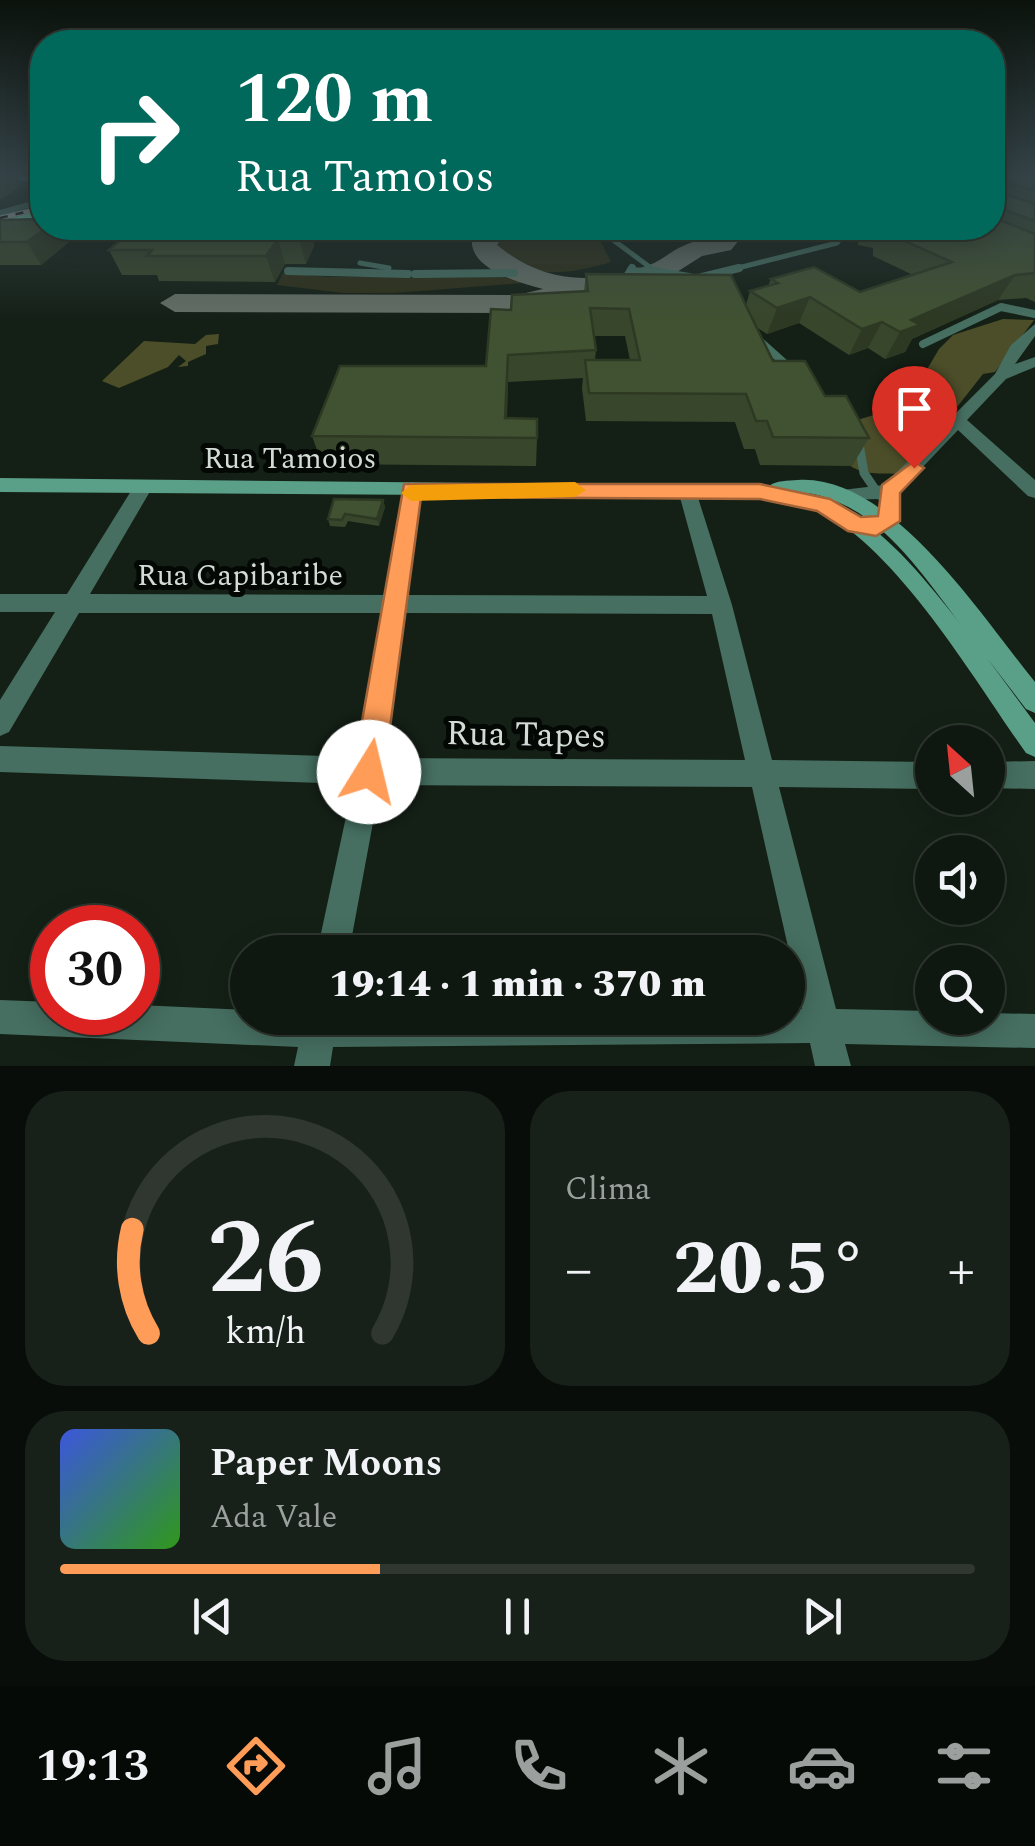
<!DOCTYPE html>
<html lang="pt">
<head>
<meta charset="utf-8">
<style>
  body { margin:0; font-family:Spectral,serif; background:#182119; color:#f1f3f6; height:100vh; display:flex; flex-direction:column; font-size:38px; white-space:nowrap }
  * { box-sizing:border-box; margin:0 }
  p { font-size:32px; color:#9ba09f }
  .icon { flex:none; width:55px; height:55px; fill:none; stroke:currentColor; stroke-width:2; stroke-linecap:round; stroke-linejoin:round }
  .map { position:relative; height:1066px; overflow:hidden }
  .drawer { display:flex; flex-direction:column; gap:25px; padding:25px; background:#080d09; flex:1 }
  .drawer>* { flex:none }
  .guide { position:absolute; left:30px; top:30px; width:975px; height:210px; border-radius:40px; box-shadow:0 5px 25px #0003,0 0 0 2px #2f3730; background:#00695c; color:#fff; overflow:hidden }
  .needle { width:65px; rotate:333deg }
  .buttons { position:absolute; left:915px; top:725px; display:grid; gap:20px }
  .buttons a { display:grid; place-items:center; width:90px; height:90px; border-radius:50%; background:#0f1810; box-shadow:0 5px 25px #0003,0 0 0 2px #2f3730; font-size:50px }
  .speed { position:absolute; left:30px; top:905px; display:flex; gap:20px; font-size:50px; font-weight:700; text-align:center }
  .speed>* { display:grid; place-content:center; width:130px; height:130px; border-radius:50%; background:#0f1810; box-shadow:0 5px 25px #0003,0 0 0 2px #2f3730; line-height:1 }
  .speed .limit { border:15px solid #d22; background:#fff; color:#111 }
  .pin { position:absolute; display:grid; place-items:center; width:85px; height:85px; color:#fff; margin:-102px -42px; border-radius:50% 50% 50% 0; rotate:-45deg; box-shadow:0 0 10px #0007 }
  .pin .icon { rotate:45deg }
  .me { position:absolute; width:110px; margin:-55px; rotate:9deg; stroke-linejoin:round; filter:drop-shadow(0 0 8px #0008) }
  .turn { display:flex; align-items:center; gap:35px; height:210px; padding:0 40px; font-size:45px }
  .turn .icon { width:130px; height:130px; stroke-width:2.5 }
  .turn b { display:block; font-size:70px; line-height:85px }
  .big { font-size:75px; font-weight:800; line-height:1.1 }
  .drawer .widget { flex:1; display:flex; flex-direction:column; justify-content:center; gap:15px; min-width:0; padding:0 35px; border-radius:40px; background:#182119 }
  .drawer .dial { align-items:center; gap:0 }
  .dial svg { height:260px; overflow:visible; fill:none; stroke:#2f3730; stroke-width:7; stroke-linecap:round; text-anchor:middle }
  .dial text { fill:#f1f3f6; stroke:none }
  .song { display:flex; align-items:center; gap:30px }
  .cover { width:120px; height:120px; border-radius:15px; background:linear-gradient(135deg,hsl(230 70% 55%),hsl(110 70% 35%)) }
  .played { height:10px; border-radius:5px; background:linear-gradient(90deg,#fe9c58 35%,#2f3730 35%) }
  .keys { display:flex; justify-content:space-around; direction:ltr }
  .heat { display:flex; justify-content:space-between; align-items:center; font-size:55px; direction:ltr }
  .drawer .tiles { flex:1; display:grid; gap:25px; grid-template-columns:1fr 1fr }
  .widget:last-child { grid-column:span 2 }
  .trip { position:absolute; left:230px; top:935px; width:575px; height:100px; border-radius:50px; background:#0f1810; box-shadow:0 5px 25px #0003,0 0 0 2px #2f3730; font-weight:800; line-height:100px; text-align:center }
  .tabs { display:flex; height:160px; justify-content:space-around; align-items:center; background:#060a06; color:#9ba09f }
  .tabs .icon { width:70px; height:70px }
  .tabs .on { color:#fe9c58 }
  .tabs b { font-size:45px; color:#f1f3f6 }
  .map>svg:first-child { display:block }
  .green { fill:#2e3019 }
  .forest { fill:#4c4e29 }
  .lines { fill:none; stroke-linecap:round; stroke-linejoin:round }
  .taxiway { fill:#646f66; fill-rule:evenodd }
  .lane-far2 { stroke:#466f61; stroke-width:5 }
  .lane-far1 { stroke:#466f61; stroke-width:8 }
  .lane { stroke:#466f61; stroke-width:9 }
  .street { fill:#466f61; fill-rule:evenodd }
  .secondary { fill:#5a9f88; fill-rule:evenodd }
  .highway { fill:#76e6c2; fill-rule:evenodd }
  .rail-casing { stroke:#b5beb7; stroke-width:5 }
  .rail { stroke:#040805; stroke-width:2.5; stroke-dasharray:8; stroke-linecap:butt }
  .wall { fill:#38472b; fill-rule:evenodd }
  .shaded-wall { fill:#2e3923 }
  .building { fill:#415232; stroke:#2e3923; stroke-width:2.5 }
  .route { fill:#fe9c58; stroke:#a56539; stroke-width:2.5 }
  .slow { fill:#f59e0b }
  .labels { text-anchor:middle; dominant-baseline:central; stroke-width:10; stroke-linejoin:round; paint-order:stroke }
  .street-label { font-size:30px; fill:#d2dbd4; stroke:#040805 }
  .near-street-label { font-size:35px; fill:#d2dbd4; stroke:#040805 }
</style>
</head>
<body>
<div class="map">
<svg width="1035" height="1066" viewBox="0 0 1035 1066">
  <rect width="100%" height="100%" fill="#142016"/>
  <g class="green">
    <path d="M508 228H587L599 238 611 262C575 273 519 284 497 245L499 234Z"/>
    <polygon points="283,273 328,277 504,277 523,283 395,293 343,293 277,285"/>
  </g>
  <g class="forest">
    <path d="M1003 319 1034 320 995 372 983 374 935 435 897 474C878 473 858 476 844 460L851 422 877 414 879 395 919 383 939 349 953 335Z"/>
    <polygon points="219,334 218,344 206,346 206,354 188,362 188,366 178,367 186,361 179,355 168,367 119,388 102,381 144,341 195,344 206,335"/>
  </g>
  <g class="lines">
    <path class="taxiway" d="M482 228H508L497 245C543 283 593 286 649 265 661 261 671 251 683 246 699 238 711 242 724 228H749L731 250 702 256 669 277 517 313 175 312 160 303 175 294 517 295 543 289C520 283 468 269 472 238Z"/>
    <g class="lane-far2">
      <polyline points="597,228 651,268"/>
      <polyline points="360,263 389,268"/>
      <polyline points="630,270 651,270"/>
      <polyline points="730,270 837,243 849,228"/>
    </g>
    <g class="lane-far1">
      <polyline points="632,268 629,273 635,277 654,272 648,268"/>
      <polyline points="288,271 408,274"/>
      <polyline points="654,271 689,277"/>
      <polyline points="415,274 514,273"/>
      <polyline points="702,277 739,268"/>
      <polyline points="755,337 791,369"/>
      <polyline points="923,344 1001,307 1035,314"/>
    </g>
    <polyline class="lane" points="858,438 864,473 879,495"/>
    <g class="street">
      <polygon points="42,198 42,204 0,216 0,210"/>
      <polygon points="1035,324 1035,336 1015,364 1035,357 1035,367 1006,379 967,420 1035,480 1035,498 1028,496 958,430 898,493 896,526 882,526 880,499 842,500 840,495 842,490 884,485 995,374 1011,345"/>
      <path d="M143 481 152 488 90 594 385 595 403 489 412 482 421 489 407 595 707 596 678 490 687 483 694 485 732 605 772 760 932 762V789L779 787 836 1009 932 1011V1018H988V1013L1035 1014V1048L845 1044 851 1066H815L810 1043 333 1047 330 1066H294L298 1047 0 1034V1000L52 1002V1012H138V1005L248 1010V1018H788V1009H802L752 787 380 785 349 952H317L353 784 0 772V746L358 757 382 613H79L9 732 0 736V700L55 612H0V594H67L136 483ZM404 613 712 614 745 760 384 758Z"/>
      <polygon points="1035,761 1035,789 988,788 988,762"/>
    </g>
    <g class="secondary">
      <rect x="0" y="175" width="42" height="6"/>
      <path d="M0 478 769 486C777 480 787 481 798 480 891 474 981 616 1035 682V713L1026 709 987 658 1035 723V757L1026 753C976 683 893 540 812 508 784 497 751 498 721 497L0 492ZM808 493C880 506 920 572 962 626 920 573 875 514 808 493Z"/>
    </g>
    <polygon class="highway" points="42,210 42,220 0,231 0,221"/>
    <defs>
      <polyline id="rail" points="0,218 42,208"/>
    </defs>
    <use href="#rail" class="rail-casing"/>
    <use href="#rail" class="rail"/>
  </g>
  <g class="wall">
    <path d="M992 172H1035V302L1026 298 998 300 912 339 905 352 885 359 868 348 849 355 799 323 767 334 756 327 773 361 825 396 869 438 852 466 760 465 755 449H744L735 422 586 421 582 388 583 378 508 382 507 418 537 438 536 466 322 464 312 436 486 366 511 310 584 291 586 274 746 305 750 291 768 286 771 279 860 292 913 275 873 256V248L858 245V228H992ZM594 336H625L630 360H595L596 350Z"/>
    <polygon points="0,220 70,241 41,265 0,265"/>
    <polygon points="81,228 314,228 315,230 312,236 314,246 306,264 285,264 275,282 159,281 157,275 122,275 109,250 117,243 115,240 88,241"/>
    <polygon points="348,228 400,228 362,239"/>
    <polygon points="383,500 385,507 379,526 348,521 345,527 330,526 328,519"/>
  </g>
  <g class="shaded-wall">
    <polygon points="14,172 22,185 0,200 0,180"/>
    <polygon points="46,228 62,228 70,241 41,265 27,242"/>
    <polygon points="301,228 314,228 315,230 312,236 314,246 306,264 299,239"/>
    <polygon points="360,228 400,228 362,239"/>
    <polygon points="278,239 285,264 275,282 266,256"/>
    <polygon points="1015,275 998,300 912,339 905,352 885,359 900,332 911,320"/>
    <polygon points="810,297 799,323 767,334 777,308"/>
    <polygon points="882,322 868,348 849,355 862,329"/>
    <polygon points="508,355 508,382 506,438 505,418"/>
    <polygon points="383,500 385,507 379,526 377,519"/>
  </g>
  <g class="building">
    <polygon points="0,172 13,172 0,180"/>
    <polygon points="992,172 1035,172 1035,191 1007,182 1000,184 1002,193 1035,204 1035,221 992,205"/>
    <polygon points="992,217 1035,234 1035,273 1015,275 911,320 920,325 900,332 882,322 862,329 810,297 777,308 750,291 778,283 771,279 814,267 860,292 952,262 884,232 884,228 992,228"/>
    <polygon points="42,219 42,228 46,228 27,242 0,242 0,220"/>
    <polygon points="134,228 305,228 299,239 278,239 266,256 147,256 152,250 109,250"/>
    <polygon points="586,274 731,275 773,361 805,361 825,396 846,396 869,438 773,437 767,421 756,421 746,394 589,393 585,360 640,360 629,309 590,308 596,350 508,355 505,418 537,419 537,438 312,436 340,366 486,366 491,309 511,310 512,295 588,291"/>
    <polygon points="334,499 383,500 377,519 345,514 342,520 328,519"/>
  </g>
  <linearGradient id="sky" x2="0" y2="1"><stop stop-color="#0b120c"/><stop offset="0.54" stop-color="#344247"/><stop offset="1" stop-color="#344247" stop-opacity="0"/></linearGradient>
  <rect width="1035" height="321" fill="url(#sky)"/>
  <polygon class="route" points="914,461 924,468 900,493 900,521 876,536 848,531 817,511 760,499 421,497 384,772 380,782 369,787 358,782 353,772 404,484 760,484 830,499 861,517 878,516 882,485"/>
  <polygon class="slow" points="575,482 586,490 575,497 411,501 401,493 411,485"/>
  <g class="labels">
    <g class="street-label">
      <text x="290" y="459">Rua Tamoios</text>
      <text x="240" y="576">Rua Capibaribe</text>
    </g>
    <g class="near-street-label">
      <text transform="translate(526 735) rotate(1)">Rua Tapes</text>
    </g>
  </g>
</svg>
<div class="buttons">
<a><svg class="needle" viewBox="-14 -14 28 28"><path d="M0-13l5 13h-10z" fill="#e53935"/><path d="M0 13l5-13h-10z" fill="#9ba09f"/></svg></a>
<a><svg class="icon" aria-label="sound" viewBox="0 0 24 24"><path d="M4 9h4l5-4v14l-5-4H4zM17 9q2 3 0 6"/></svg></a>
<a><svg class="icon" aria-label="search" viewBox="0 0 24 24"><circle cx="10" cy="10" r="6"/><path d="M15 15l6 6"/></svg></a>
</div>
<div class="speed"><div class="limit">30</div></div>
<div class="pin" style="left:914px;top:468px;background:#d93025"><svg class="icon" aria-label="arrive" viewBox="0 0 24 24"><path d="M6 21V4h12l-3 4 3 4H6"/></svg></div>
<svg class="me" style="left:369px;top:772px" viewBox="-20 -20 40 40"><circle r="19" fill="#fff"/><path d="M0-13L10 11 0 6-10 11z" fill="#fe9c58"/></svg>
<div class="trip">19:14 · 1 min · 370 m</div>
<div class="guide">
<div class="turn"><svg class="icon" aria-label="right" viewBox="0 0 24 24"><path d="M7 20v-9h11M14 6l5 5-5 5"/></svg><div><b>120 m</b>Rua Tamoios</div></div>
</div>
</div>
<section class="drawer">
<div class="tiles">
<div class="widget dial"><svg viewBox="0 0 100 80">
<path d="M14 69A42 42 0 1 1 86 69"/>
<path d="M14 69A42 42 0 0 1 9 37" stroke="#fe9c58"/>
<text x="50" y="56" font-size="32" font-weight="700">26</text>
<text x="50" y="72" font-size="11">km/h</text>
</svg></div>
<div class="widget"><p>Clima</p>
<div class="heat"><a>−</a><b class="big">20.5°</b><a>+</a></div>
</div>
<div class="widget">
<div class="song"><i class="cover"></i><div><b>Paper Moons</b><p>Ada Vale</p></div></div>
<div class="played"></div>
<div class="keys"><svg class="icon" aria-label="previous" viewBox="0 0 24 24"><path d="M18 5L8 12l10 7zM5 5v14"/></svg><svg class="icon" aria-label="pause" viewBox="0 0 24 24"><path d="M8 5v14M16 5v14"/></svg><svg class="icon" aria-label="next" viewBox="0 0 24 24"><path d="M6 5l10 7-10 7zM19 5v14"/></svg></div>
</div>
</div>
</section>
<nav class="tabs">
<b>19:13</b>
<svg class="icon on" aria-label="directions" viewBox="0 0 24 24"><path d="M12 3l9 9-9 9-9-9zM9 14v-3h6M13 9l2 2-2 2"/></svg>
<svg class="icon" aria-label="music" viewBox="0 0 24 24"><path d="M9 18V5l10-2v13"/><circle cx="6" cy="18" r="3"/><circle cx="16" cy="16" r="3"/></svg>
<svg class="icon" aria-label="phone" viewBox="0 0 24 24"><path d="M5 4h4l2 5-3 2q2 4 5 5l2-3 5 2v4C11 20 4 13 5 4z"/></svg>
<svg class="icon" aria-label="climate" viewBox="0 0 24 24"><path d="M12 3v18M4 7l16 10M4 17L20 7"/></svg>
<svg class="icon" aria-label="car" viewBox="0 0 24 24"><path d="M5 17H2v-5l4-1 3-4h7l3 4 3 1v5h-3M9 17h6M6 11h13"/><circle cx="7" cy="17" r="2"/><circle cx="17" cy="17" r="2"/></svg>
<svg class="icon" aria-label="filters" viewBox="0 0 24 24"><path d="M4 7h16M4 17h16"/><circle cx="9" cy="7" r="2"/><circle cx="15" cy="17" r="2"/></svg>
</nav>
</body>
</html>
